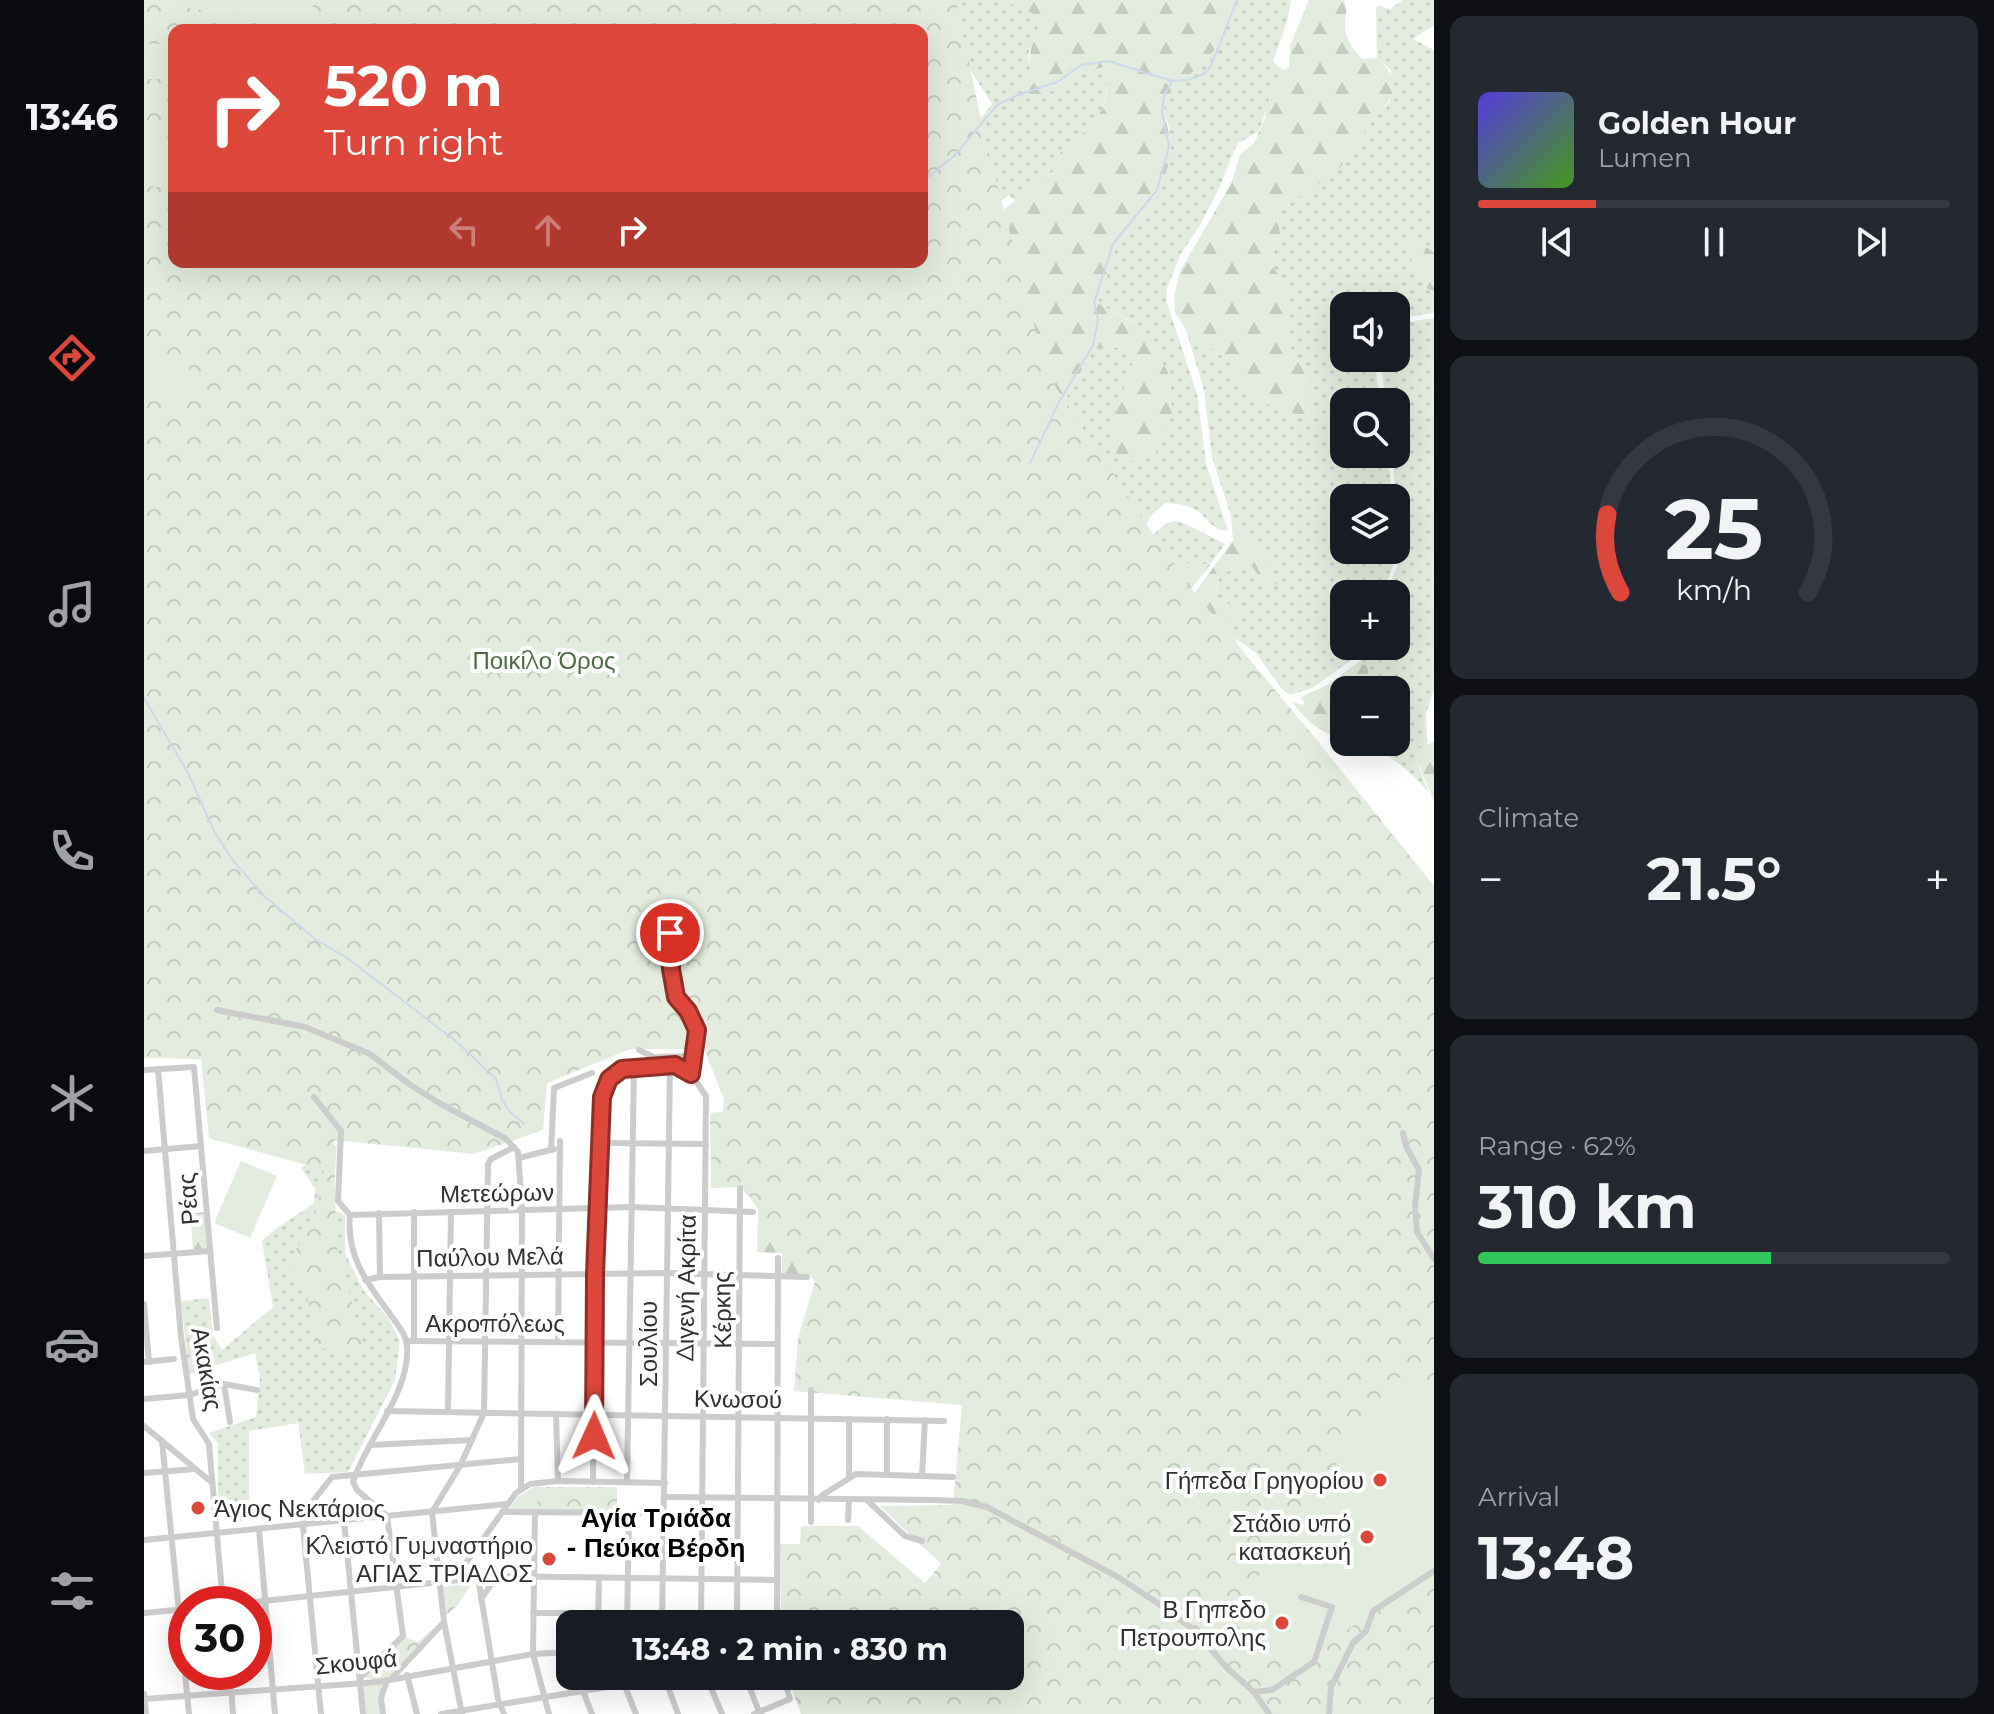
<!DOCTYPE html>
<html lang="en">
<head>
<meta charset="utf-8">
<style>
  body { margin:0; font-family:Montserrat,sans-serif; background:#242831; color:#f1f3f6; height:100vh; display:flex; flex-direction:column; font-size:30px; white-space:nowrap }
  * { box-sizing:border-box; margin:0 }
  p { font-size:26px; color:#9ea1a6 }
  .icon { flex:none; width:44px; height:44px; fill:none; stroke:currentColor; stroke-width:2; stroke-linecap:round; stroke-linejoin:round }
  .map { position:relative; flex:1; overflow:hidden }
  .side { display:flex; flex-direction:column; gap:16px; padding:16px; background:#0d0f14; width:560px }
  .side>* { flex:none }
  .guide { position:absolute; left:24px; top:24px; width:760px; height:244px; border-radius:16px; box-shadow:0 8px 32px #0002; background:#dc463b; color:#fff; overflow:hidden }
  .controls { position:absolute; left:1186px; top:292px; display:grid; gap:16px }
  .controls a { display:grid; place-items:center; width:80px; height:80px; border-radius:16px; background:#171b24; box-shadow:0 8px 32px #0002; font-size:40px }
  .speed { position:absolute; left:24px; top:1586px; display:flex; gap:16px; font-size:40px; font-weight:700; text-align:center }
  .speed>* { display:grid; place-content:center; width:104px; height:104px; border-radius:50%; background:#171b24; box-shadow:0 8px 32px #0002; line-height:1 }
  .speed .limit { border:12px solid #d22; background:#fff; color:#111 }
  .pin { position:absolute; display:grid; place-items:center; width:68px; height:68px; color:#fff; margin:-34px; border:4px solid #fff; border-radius:50%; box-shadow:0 2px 8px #0007 }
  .me { position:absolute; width:88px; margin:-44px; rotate:1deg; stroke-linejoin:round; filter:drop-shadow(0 0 6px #0008) }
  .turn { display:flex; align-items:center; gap:28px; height:168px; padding:0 24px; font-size:36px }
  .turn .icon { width:104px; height:104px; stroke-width:2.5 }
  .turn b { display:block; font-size:56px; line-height:68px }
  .lanes { display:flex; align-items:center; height:76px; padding:0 24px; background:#0003; justify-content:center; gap:40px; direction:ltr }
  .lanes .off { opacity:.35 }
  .big { font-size:60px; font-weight:700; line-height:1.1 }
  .side .card { flex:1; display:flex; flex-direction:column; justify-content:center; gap:12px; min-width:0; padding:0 28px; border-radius:16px; background:#242831 }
  .side .dial { align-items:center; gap:0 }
  .dial svg { height:208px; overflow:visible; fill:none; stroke:#363941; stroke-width:7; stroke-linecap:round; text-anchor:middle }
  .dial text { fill:#f1f3f6; stroke:none }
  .song { display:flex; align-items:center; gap:24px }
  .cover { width:96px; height:96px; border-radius:12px; background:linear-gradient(135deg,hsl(250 70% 55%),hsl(100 70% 35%)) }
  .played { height:8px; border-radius:4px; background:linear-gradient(90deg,#dc463b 25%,#363941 25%) }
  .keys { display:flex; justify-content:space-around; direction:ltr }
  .heat { display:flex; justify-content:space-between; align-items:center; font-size:44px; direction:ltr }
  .charge { height:12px; border-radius:6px; background:linear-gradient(90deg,#34c759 62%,#363941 0) }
  .trip { position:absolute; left:412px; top:1610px; width:468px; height:80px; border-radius:16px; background:#171b24; box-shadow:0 8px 32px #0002; font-weight:700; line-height:80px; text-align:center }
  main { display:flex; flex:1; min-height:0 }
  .dock { display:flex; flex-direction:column; width:144px; justify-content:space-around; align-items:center; background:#090b0e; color:#9ea1a6 }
  .dock .icon { width:56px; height:56px }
  .dock .current { color:#dc463b }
  .dock b { font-size:36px; color:#f1f3f6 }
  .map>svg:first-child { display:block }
  .grass { fill:url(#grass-dots) }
  .forest { fill:url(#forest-firs) }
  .park { fill:url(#park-crowns); fill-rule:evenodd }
  .garden { fill:#e3ecde }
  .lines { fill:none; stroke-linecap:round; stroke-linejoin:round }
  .stream { stroke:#cbdaea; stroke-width:2 }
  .minor { stroke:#ccc; stroke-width:6 }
  .route-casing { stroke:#8f2e26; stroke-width:20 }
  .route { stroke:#dc463b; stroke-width:14 }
  .poi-dot { fill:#dc463b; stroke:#fff; stroke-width:3 }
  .labels { text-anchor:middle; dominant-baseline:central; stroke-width:8; stroke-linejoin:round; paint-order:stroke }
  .park-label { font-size:24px; fill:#4c693f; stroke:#fff }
  .street-label { font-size:24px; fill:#2f2f2f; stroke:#fff }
  .poi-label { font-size:24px; fill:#2f2f2f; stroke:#fff; text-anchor:end }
  .neighbourhood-label { font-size:26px; font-weight:bold; fill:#000; stroke:#fff }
</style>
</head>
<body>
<main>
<nav class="dock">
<b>13:46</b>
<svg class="icon current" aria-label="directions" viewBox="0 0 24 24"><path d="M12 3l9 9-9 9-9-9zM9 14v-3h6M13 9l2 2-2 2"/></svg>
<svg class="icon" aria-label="music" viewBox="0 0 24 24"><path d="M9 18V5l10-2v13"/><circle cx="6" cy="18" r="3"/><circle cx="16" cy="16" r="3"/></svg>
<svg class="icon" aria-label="phone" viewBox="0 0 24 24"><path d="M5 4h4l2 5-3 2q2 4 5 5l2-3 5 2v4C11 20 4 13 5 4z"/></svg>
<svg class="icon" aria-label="climate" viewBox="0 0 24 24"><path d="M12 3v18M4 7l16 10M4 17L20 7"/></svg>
<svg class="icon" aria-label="car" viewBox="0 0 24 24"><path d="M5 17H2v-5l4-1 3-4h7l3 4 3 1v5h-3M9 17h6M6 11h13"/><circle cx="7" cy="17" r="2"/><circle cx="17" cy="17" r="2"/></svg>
<svg class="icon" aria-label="filters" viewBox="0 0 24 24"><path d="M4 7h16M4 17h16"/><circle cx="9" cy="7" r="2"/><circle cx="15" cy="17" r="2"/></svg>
</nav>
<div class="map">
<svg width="1290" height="1714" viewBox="0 0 1290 1714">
  <defs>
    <pattern id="grass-dots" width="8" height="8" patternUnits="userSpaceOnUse" patternTransform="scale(2)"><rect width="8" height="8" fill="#e3ecde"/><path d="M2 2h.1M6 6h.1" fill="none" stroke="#c3cbbf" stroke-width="1.8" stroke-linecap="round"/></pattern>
    <pattern id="forest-firs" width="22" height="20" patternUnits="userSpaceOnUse" patternTransform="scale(2)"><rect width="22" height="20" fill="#e3ecde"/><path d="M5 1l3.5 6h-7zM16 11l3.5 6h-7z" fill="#c3cbbf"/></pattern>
    <pattern id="park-crowns" width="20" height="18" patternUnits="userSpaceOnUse" patternTransform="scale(2)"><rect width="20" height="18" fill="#e3ecde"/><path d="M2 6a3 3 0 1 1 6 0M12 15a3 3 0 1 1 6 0" fill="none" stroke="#c3cbbf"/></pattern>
  </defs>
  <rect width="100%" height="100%" fill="#fff"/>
  <g class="grass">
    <path d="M775 0H859L896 17 892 38 884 54 886 70 874 91 925 82 946 69 963 67C965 114 953 123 917 151L914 168 871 201 865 195 838 216 826 132 848 104 802 32Z"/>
    <path d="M1088 0H1147L1144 18 1129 62 1139 70 1146 68 1131 84 1115 131 1093 144 1076 186 1055 227 1036 255 1023 288 1022 300 1053 394 1062 463 1084 531C1069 530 1066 522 1056 513 1047 505 1033 504 1022 503L1008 514 994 538 904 456 924 394 950 349 977 347 994 372 981 386 1010 456 989 322 954 303 972 247 1015 194 1025 128 1018 101C1050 64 1086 53 1088 0Z"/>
    <path d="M1259 0H1290V25L1269 39 1290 50V253L1279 244 1263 239 1284 289 1290 291V313L1257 318 1252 322V306H1200V358H1230L1236 402H1200V454H1244L1248 498H1200V550H1252V514L1260 535 1239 594H1200V646H1224L1221 650 1170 687 1146 695 1137 688 1112 653 1078 629 1080 625 1092 620 1098 604 1086 605 1074 598C1068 576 1081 573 1099 563L1107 565 1120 554 1087 516 1068 457 1060 390 1042 330 1087 363 1092 379 1119 401 1139 413 1182 416 1166 402 1141 336 1142 295 1140 281 1126 264 1136 233 1133 214 1200 163 1224 127 1246 101 1247 70 1233 58 1232 11 1233 5 1246 9Z"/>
    <path d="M1290 318V689L1282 713 1283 745 1275 748 1271 755 1284 792C1261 765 1244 753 1210 742H1252V690H1225L1227 686 1223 666 1215 662 1227 652 1229 646H1252V594H1245L1247 580 1262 546 1264 532 1252 503 1248 454H1252V402H1242L1236 358H1252V329L1263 322Z"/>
    <polygon points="1031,521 1042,524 1081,544 1066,565 1048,562 1021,572 1006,537 1023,523"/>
    <path d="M193 1144 188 1209 201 1215V1253L220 1291 245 1319 256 1341 251 1380 204 1472 161 1474 154 1423 105 1431V1521H94L74 1503V1443L65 1433 112 1417 116 1378 111 1353 45 1374 37 1301 65 1298 69 1335 78 1350 129 1307 118 1241C133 1226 153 1216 170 1203L171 1189 157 1168Z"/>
  </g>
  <g class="forest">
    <path d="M859 0H1088C1086 53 1051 64 1019 101L1028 153 1015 194 972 247 954 303 988 322 1010 345 1027 379 1028 412 1010 457 976 463 964 429 981 386 994 372 977 347 950 349 924 394 904 456 778 262 843 222 914 168 917 151C950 125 968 112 962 67 937 70 914 95 892 95 886 94 879 92 873 90L886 70C883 51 892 36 896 17Z"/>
    <path d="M1165 0H1200C1205 16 1200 15 1201 28 1202 41 1211 50 1218 59L1233 58C1263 84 1247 100 1226 125 1217 136 1211 150 1202 161 1183 183 1155 195 1133 214L1136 233 1126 264 1140 281 1142 295 1141 336 1167 383 1166 402 1183 416 1139 413 1119 401 1092 379 1087 363 1042 330 1031 312 1030 296 1036 271 1087 184 1096 155 1110 143 1121 119 1123 104 1131 84 1145 68 1146 46Z"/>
    <polygon points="1263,238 1279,244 1290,253 1290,291 1284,289 1268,262"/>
    <path d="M1087 516 1120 554 1135 581 1131 585 1121 584 1107 565 1099 563C1081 573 1068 576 1074 598L1086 605 1098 604 1102 614 1078 629 1093 640 1091 646 1046 599 1089 541Z"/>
    <polygon points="1048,562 1066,565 1021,622 1020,572"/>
    <path d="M1215 662 1223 666 1227 686 1225 690H1200V739C1177 734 1161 720 1148 702L1159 705 1160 702 1157 697 1183 685Z"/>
    <polygon points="1290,742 1290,802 1271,755 1275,748"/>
    <polygon points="579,1112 667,1268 666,1275 638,1274 638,1253 613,1252 614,1209 598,1187 567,1188 566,1113"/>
    <polygon points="61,1212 63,1249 49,1249 46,1214"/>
  </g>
  <g class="park">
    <path d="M0 0H812L841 139 903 374 1039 579 1176 744 1290 886V1714H657L643 1676H866V1624H637L636 1544H656L657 1526H714L781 1583 797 1564 736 1506 809 1505 818 1405 650 1391 654 1338 671 1281 598 1186 568 1187 566 1113 579 1112 580 1099 560 1049H486L403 1083 399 1130 330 1154 190 1140 192 1244 222 1354 174 1348 163 1294 144 1264 172 1213 180 1170 65 1138 57 1059 0 1058ZM30 30H778V262H30Z"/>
    <polygon points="390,1487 473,1487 473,1510 364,1510 375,1496"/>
    <polygon points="325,1583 328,1584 313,1606 302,1615 299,1587"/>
    <polygon points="293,1625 246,1676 232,1680 220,1677 257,1640 262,1638 274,1642"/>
    <polygon points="218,1685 237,1685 238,1714 221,1714"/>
  </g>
  <g class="garden">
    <polygon points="0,0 170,0 167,29"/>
    <polygon points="0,43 30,45 30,79 0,79"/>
    <polygon points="0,147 30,149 30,188 0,186"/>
    <polygon points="43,353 48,389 0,404 0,366"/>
    <polygon points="97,1161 133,1176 106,1238 70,1223"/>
    <polygon points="1253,1377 1290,1394 1290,1566 1162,1661 1093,1637 1113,1578"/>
    <polygon points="395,1488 418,1488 418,1501 395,1501 379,1508 375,1499 391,1492 395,1499"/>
  </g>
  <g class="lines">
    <g class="stream">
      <polyline points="778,182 811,155 853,105 874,95 913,82 937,65 965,61 1028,81 1043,80 1058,75 1067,66 1093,0"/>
      <polyline points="886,463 915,402 949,345 954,319 950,303 969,244 1013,190 1025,147 1018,111 1020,96 1028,81"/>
      <polyline points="0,698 44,773 70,831 87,858 120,896 171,939 203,958 313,1042 352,1079 358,1100 366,1112 380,1124"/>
    </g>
    <g class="minor">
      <polyline points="509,918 518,921 526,933 527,969 532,997 544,1011 553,1030 549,1056"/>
      <polyline points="73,1010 161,1027 226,1054 265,1084 295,1103 362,1139 374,1152 378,1210 377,1488"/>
      <polyline points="495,1050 526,1065 518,1624"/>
      <polyline points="513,1057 549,1056 547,1074"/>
      <polyline points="14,1069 37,1337 49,1419 65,1444 79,1604"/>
      <polyline points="0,1070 50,1067 73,1328"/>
      <polyline points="170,1097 197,1131 194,1201 206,1215"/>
      <polyline points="1259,1133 1262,1146 1275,1170 1271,1206 1273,1232 1290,1259"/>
      <polyline points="457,1143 562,1144"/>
      <polyline points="407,1150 410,1088 448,1073"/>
      <polyline points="0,1151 57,1146"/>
      <polyline points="375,1158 410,1149"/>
      <polyline points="270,1212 270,1341"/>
      <polyline points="235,1213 236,1277"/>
      <polyline points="206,1215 487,1207 609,1212"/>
      <path d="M206 1215C202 1256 223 1283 246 1314 253 1324 262 1334 263 1346 267 1391 222 1440 209 1482L213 1490 243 1516"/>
      <polyline points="0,1256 66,1251"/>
      <polyline points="221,1280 236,1277 522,1273 663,1277"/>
      <polyline points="0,1304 5,1362"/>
      <polyline points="262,1341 632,1344"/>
      <polyline points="414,1341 416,1141"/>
      <polyline points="0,1362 30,1359"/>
      <polyline points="80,1384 86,1422"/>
      <polyline points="667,1390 667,1522"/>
      <polyline points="0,1399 45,1395 80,1384 113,1390"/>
      <polyline points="243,1411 800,1421"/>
      <polyline points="304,1412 307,1212"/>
      <polyline points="412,1414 414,1481"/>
      <polyline points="705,1419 705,1477"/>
      <polyline points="0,1426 66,1481"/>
      <polyline points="18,1441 45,1714"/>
      <polyline points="226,1445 328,1440"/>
      <polyline points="0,1473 51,1469"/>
      <polyline points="743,1475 743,1419"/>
      <polyline points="778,1476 781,1420"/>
      <polyline points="449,1482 451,1274 460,1089 465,1079 478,1069 531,1065 547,1074 562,1096 557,1624"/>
      <polyline points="483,1482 490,1067"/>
      <polyline points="521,1497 788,1500 819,1501 843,1507 974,1577 1021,1608 1050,1630 1083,1668 1110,1692 1128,1690 1170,1662 1188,1607 1157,1597"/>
      <polyline points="675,1500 677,1496 712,1474 809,1477"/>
      <polyline points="724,1501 761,1536 778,1541"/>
      <polyline points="358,1512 521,1513"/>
      <polyline points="391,1512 389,1654 405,1714"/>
      <polyline points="704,1520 705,1501"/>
      <polyline points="200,1521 219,1714"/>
      <polyline points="115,1529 131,1714"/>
      <polyline points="0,1540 363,1504"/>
      <polyline points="334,1578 354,1699 360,1714"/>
      <polyline points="302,1579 319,1567 372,1493 386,1484 414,1481 521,1483"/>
      <polyline points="337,1599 353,1576"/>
      <polyline points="91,1604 353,1576 633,1580"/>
      <polyline points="0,1613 42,1609"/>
      <polyline points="389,1613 454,1613"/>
      <polyline points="454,1624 455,1577"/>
      <polyline points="483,1624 485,1513"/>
      <polyline points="593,1624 596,1188"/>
      <polyline points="633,1624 634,1258"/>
      <polyline points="86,1672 89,1714"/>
      <polyline points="263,1675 273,1714"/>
      <polyline points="520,1676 534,1714"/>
      <polyline points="562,1676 578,1714"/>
      <polyline points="601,1676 616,1714"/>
      <polyline points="217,1677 259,1636 243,1516"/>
      <polyline points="248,1678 300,1622"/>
      <polyline points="480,1684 492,1714"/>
      <polyline points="452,1689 453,1676"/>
      <polyline points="439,1691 448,1714"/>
      <polyline points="1110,1692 1125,1714"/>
      <polyline points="0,1694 2,1714"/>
      <polyline points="0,1699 234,1682 389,1654 426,1652"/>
      <polyline points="177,1714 158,1515 188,1477 377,1459"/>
      <polyline points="239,1714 237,1698 243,1680"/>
      <polyline points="297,1714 531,1676"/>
      <polyline points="318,1714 300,1622 288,1512 316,1466 340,1413 344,1164 347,1159 370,1147"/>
      <polyline points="610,1714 646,1699 639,1676"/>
      <polyline points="1185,1714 1187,1687 1209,1643 1222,1631 1229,1611 1290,1571"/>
    </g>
  </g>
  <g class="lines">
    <defs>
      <polyline id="route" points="450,1436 451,1274 458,1097 465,1079 478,1069 531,1065 547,1074 553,1030 544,1011 532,997 527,969 526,933"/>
    </defs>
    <use href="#route" class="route-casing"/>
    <use href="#route" class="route"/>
  </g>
  <g class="poi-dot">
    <circle cx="1236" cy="1480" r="8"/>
    <circle cx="54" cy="1508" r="8"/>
    <circle cx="1223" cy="1537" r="8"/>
    <circle cx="405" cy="1559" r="8"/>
    <circle cx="1138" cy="1623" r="8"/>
  </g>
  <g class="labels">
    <g class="park-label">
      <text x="400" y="660">Ποικίλο Όρος</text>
    </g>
    <g class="street-label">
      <text transform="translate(353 1193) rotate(-1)">Μετεώρων</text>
      <text transform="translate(44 1199) rotate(-95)">Ρέας</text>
      <text transform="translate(346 1257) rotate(-1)">Παύλου Μελά</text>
      <text transform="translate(542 1288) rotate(-89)">Διγενή Ακρίτα</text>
      <text transform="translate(578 1310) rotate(-91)">Κέρκης</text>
      <text x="351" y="1323">Ακροπόλεως</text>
      <text transform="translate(504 1344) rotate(-90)">Σουλίου</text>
      <text transform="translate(63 1369) rotate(80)">Ακακίας</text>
      <text transform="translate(594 1399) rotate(1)">Κνωσού</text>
      <text transform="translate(212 1662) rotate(-6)">Σκουφά</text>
    </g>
    <g class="poi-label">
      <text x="1220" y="1480">Γήπεδα Γρηγορίου</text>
      <text x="70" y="1508" text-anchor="start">Άγιος Νεκτάριος</text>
      <text x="1207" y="1523">Στάδιο υπό<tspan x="1207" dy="28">κατασκευή</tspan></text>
      <text x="389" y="1545">Κλειστό Γυμναστήριο<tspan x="389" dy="28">ΑΓΙΑΣ ΤΡΙΑΔΟΣ</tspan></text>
      <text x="1122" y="1609">Β Γηπεδο<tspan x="1122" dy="28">Πετρουπολης</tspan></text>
    </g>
    <g class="neighbourhood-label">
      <text x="512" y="1518">Αγία Τριάδα<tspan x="512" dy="30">- Πεύκα Βέρδη</tspan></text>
    </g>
  </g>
</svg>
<div class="controls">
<a><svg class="icon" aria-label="sound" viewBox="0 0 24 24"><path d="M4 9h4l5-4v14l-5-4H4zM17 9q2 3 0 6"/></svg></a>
<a><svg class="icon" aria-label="search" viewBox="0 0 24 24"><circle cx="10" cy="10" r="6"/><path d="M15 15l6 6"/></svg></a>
<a><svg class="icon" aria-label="layers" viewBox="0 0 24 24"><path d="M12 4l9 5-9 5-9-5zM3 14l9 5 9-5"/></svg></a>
<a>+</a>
<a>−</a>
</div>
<div class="speed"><div class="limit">30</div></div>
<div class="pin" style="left:526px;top:933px;background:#d93025"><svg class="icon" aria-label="arrive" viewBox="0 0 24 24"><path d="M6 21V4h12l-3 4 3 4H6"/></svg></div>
<svg class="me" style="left:450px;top:1436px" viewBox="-20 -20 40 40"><path d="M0-17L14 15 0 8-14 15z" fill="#dc463b" stroke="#fff" stroke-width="4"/></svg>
<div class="trip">13:48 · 2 min · 830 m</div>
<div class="guide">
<div class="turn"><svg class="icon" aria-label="right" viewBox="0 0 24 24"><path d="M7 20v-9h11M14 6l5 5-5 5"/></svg><div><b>520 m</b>Turn right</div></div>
<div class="lanes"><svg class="icon off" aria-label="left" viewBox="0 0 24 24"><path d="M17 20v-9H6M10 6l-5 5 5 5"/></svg><svg class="icon off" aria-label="ahead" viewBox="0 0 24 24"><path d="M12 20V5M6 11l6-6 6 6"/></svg><svg class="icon" aria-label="right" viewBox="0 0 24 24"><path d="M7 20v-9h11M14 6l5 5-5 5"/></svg></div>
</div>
</div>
<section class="side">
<div class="card">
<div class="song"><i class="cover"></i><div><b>Golden Hour</b><p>Lumen</p></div></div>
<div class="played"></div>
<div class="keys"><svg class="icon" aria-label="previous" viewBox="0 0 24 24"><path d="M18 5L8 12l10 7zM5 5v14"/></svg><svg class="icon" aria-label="pause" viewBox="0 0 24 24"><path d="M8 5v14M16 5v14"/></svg><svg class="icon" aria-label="next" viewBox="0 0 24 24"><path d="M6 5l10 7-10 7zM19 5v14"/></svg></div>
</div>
<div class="card dial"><svg viewBox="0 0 100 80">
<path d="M14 69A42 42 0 1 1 86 69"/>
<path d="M14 69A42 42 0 0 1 9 39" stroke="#dc463b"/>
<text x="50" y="56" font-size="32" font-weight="700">25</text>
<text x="50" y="72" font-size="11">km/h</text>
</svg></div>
<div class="card"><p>Climate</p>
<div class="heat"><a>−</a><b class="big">21.5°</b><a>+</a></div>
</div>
<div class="card"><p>Range · 62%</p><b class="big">310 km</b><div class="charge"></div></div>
<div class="card"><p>Arrival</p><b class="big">13:48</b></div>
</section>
</main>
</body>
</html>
